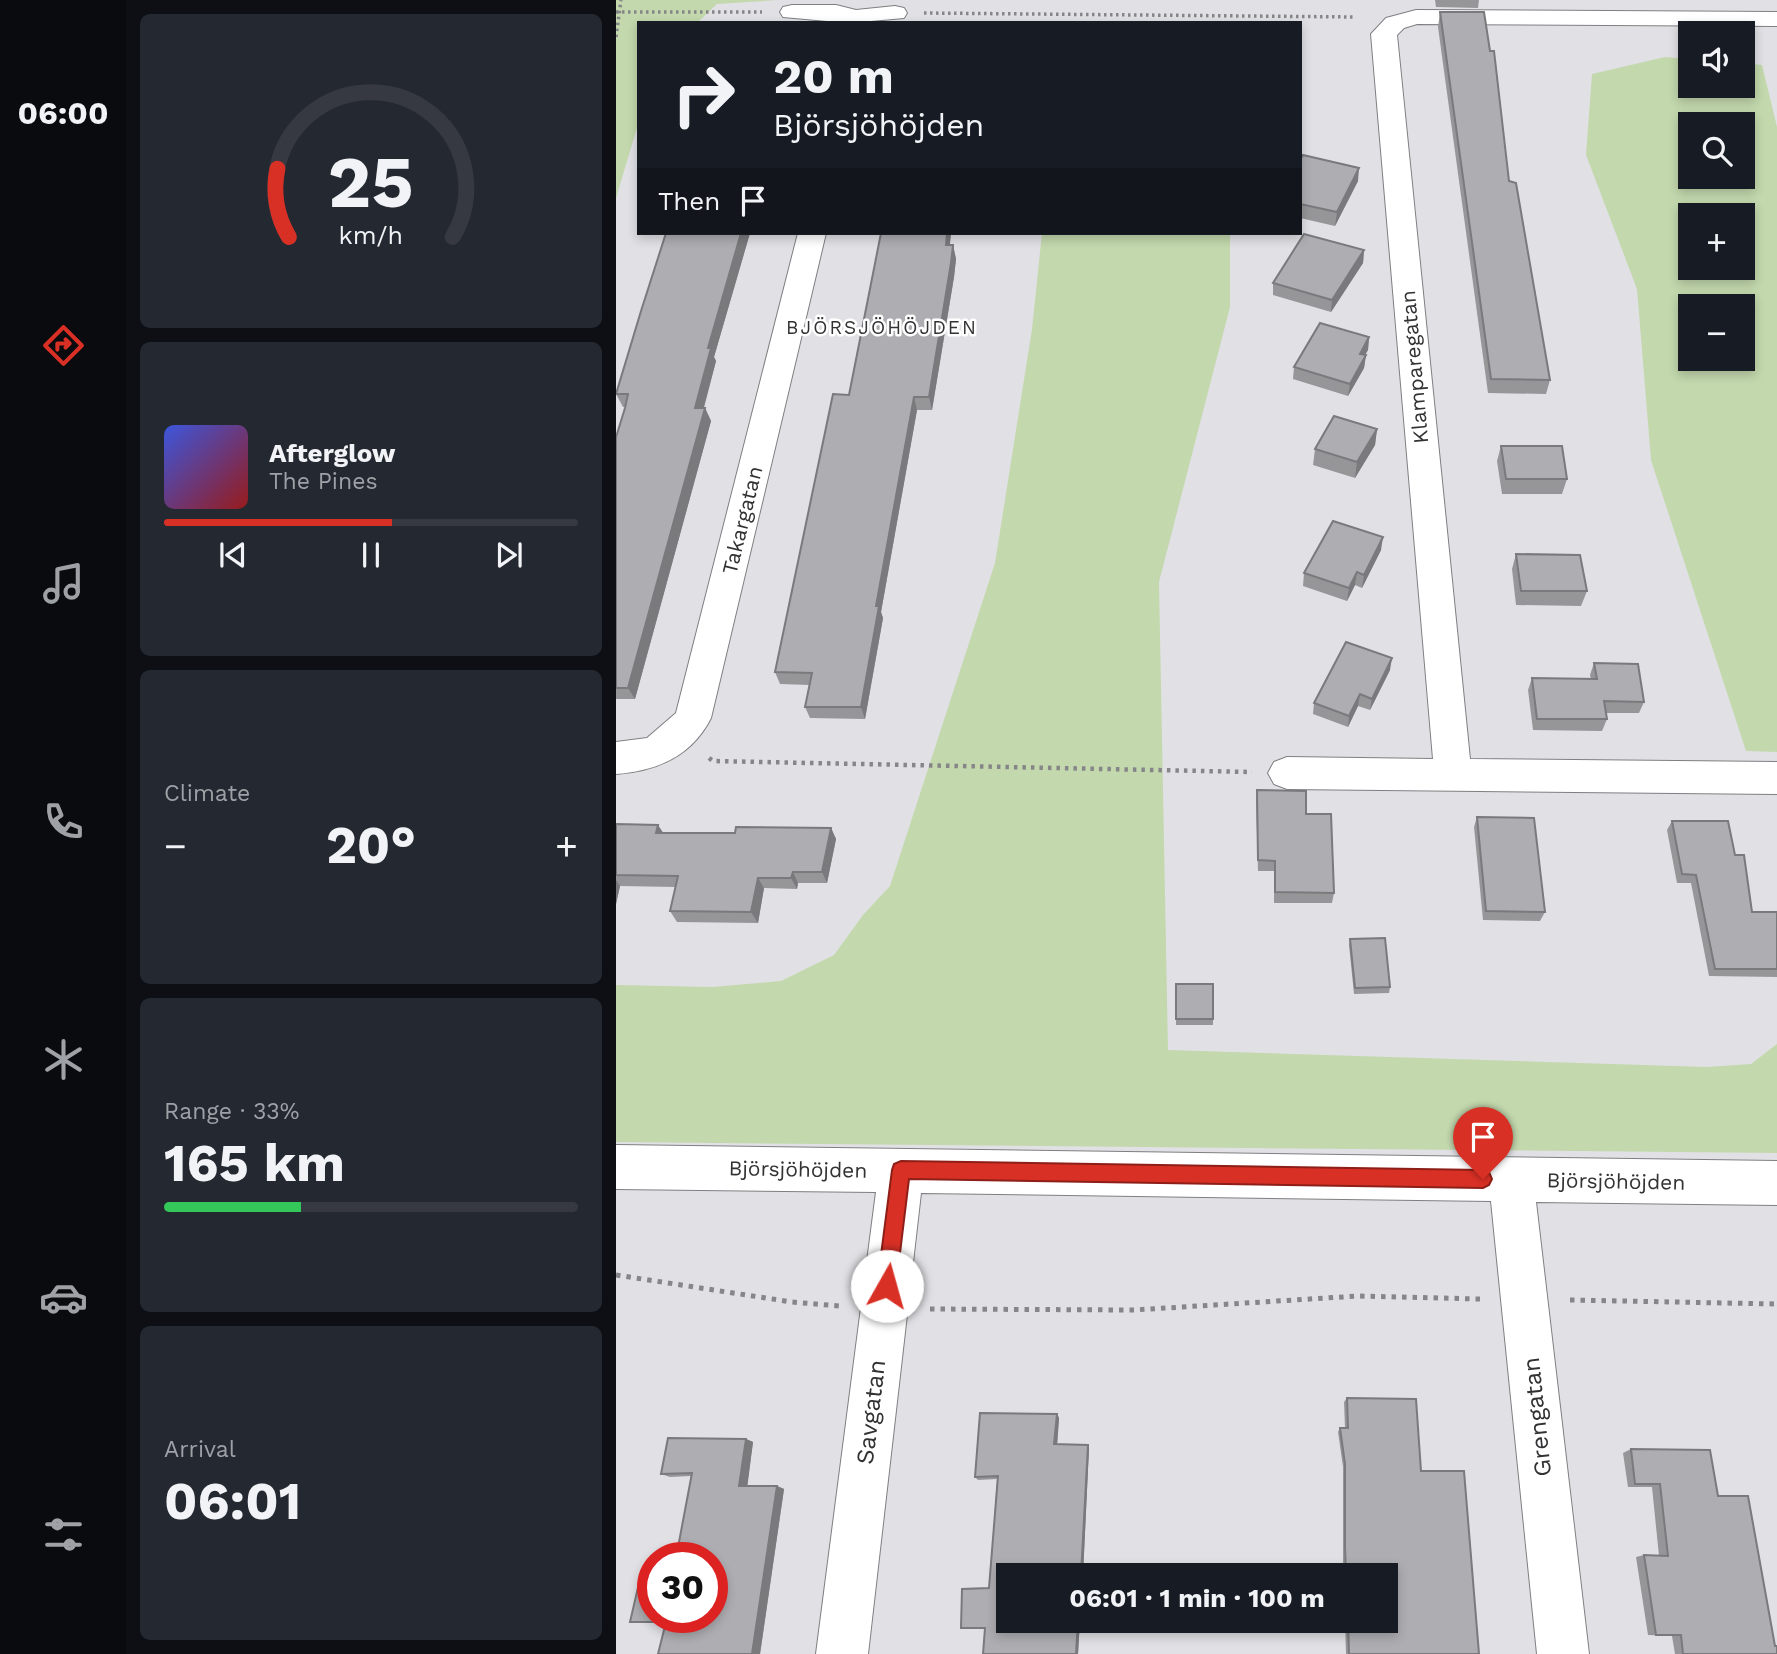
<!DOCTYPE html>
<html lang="en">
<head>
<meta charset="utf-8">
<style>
  body { margin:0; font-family:"Work Sans",sans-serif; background:#242831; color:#f1f3f6; height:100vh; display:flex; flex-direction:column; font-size:26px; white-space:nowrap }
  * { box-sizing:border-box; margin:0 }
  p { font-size:23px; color:#9ea1a6 }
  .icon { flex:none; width:38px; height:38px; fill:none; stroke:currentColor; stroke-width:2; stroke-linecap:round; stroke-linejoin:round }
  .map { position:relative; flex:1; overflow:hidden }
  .details { display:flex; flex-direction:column; gap:14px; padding:14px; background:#0d0f14; width:490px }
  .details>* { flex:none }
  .banner { position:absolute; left:21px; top:21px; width:665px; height:214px; border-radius:0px; box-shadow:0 4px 10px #0003; background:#171b24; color:#f1f3f6; overflow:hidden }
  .tools { position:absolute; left:1062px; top:21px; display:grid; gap:14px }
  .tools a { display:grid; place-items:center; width:77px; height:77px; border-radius:0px; background:#171b24; box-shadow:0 4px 10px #0003; font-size:35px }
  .speed { position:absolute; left:21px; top:1542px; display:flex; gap:14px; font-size:35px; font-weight:700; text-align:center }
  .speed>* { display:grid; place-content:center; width:91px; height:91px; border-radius:50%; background:#171b24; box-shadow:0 4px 10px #0003; line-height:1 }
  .speed .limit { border:10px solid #d22; background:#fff; color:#111 }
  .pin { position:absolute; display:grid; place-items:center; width:60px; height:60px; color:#fff; margin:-72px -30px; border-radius:50% 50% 50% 0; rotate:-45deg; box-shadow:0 0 7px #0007 }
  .pin .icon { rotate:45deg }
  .me { position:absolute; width:77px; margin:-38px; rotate:7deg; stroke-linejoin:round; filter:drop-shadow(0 0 5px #0008) }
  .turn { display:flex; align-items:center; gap:24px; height:147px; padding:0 21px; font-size:32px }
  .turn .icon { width:91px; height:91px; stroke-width:2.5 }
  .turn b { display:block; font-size:49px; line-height:60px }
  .then { display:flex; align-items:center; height:66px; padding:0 21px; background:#0003; gap:14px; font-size:26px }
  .big { font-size:52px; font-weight:700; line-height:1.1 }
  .details .widget { flex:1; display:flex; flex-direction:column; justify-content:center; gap:10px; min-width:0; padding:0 24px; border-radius:10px; background:#242831 }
  .details .dial { align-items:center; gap:0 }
  .dial svg { height:182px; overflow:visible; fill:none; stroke:#363941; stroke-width:7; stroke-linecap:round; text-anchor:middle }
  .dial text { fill:#f1f3f6; stroke:none }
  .song { display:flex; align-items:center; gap:21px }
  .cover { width:84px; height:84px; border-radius:10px; background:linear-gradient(135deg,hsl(230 70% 55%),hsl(0 70% 35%)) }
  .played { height:7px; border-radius:4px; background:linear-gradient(90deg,#d93025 55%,#363941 55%) }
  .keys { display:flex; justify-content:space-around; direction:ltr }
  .heat { display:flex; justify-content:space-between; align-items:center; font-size:38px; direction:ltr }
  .charge { height:10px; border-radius:5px; background:linear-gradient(90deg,#34c759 33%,#363941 0) }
  .trip { position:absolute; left:380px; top:1563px; width:402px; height:70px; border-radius:0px; background:#171b24; box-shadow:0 4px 10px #0003; font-weight:700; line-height:70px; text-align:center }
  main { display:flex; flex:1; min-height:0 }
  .tab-bar { display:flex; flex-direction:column; width:126px; justify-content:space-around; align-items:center; background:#090b0e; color:#9ea1a6 }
  .tab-bar .icon { width:49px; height:49px }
  .tab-bar .current { color:#d93025 }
  .tab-bar b { font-size:32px; color:#f1f3f6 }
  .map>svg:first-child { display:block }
  .green { fill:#c3d8ad; fill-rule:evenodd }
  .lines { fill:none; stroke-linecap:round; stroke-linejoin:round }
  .minor-casing { stroke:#7f7f83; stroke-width:2 }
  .path-far2 { stroke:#868689; stroke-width:3.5; stroke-dasharray:2.5 3.5; stroke-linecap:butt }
  .path-far1 { stroke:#868689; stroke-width:4.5; stroke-dasharray:3.5 5; stroke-linecap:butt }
  .path { stroke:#868689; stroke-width:5; stroke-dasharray:4.5 6; stroke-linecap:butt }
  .minor { fill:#fff; fill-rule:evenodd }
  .wall { fill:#969699 }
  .shaded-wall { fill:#7a7a7d }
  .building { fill:#aeaeb2; stroke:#7a7a7d; stroke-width:2 }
  .route { fill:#d93025; stroke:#8d1f18; stroke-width:2 }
  .labels { text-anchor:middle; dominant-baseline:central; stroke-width:5; stroke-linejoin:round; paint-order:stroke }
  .far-neighbourhood-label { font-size:19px; letter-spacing:2px; fill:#323133; stroke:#fff }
  .street-label { font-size:21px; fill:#323133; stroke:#fff }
  .near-street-label { font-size:24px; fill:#323133; stroke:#fff }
</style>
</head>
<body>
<main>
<nav class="tab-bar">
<b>06:00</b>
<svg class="icon current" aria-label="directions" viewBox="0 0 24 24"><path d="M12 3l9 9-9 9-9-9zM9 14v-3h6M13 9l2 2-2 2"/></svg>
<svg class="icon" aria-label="music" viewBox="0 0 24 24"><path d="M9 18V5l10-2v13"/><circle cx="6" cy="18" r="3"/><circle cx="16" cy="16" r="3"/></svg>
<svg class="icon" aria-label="phone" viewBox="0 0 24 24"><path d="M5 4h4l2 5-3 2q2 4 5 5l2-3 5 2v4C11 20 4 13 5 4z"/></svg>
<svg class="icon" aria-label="climate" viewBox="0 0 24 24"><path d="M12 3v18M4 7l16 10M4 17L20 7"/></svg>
<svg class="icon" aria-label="car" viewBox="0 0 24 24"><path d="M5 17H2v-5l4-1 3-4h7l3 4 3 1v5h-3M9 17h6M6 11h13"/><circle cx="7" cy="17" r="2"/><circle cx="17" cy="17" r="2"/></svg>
<svg class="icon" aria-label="filters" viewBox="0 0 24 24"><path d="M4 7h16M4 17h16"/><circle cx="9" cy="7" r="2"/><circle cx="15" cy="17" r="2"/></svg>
</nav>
<section class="details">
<div class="widget dial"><svg viewBox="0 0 100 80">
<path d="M14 69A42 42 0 1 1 86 69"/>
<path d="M14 69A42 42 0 0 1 9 39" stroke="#d93025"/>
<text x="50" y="56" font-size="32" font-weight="700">25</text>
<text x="50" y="72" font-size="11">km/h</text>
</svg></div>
<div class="widget">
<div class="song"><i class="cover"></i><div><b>Afterglow</b><p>The Pines</p></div></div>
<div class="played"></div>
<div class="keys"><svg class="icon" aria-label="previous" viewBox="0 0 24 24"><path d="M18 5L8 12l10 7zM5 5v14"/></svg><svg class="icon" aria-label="pause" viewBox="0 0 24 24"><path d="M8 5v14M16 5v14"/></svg><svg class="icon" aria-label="next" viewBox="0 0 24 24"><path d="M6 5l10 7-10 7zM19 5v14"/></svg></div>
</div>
<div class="widget"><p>Climate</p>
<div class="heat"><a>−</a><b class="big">20°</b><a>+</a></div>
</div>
<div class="widget"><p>Range · 33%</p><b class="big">165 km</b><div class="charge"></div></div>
<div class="widget"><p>Arrival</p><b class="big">06:01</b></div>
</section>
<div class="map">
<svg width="1161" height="1654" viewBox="0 0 1161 1654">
  <rect width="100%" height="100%" fill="#e1e1e5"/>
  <g class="green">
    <polygon points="0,0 162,0 101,4 81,23 23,23 23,121 0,198"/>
    <path d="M1049 57 1074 59V86H1127V63L1146 65 1161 127V752L1130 751 1035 460 1021 289 970 155 976 74ZM1074 124H1127V177H1074ZM1074 215H1127V268H1074ZM1074 306H1127V359H1074Z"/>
    <polygon points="426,233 614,233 614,307 543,582 552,1050 1091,1067 1135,1064 1161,1044 1161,1153 0,1142 0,985 97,987 165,981 218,955 247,915 274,886 379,563 416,329"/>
  </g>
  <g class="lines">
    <defs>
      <g id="minor">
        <polygon points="176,5 220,5 240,10 279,6 288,8 291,13 288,18 233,23 167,17 164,12 167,7"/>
        <polygon points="800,10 1161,12 1161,26 801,24 788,28 781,35 854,759 1161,762 1161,794 671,789 658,784 652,773 658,762 671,757 817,759 755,34 770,18"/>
        <path d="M182 233H210L95 718C76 756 41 771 0 774V742L31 738 60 713Z"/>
        <polygon points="0,1145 1161,1161 1161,1205 920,1202 973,1654 921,1654 875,1201 305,1193 252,1654 200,1654 260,1192 0,1189"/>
      </g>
    </defs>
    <use href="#minor" class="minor-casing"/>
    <g class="path-far2">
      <polyline points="0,12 146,12"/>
      <polyline points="308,13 740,17"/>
      <polyline points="0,37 5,0"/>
    </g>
    <polyline class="path-far1" points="93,758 97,761 636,772"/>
    <g class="path">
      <polyline points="0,1275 176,1302 224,1306"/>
      <polyline points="954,1300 1161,1304"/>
      <polyline points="314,1309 518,1310 742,1296 864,1299"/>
    </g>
    <use href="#minor" class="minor"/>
  </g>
  <g class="wall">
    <polygon points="819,0 863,0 862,8 820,7"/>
    <polygon points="824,12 893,181 934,380 930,394 872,393 822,27"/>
    <polygon points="684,160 742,181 719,226 684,218"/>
    <polygon points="50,233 134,233 98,357 100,361 88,408 89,408 95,421 19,699 0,699 0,437 10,407 7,407 0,394"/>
    <polygon points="265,233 335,233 334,245 337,245 340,259 338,277 316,410 301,410 265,612 267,618 249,719 194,718 189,707 194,685 164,684 159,672 233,395"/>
    <polygon points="748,250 747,263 715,312 657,295 657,283"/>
    <polygon points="753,337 752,350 749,355 750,355 748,368 732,396 677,379 678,367"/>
    <polygon points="761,429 759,445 739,478 697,465 699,449"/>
    <polygon points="885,446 951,479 946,494 886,494 881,461"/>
    <polygon points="765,550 746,588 739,585 731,601 687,586 688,573"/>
    <polygon points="900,554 971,591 965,606 900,605 896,569"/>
    <polygon points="978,663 1028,702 1023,713 990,713 991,719 986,731 917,730 912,690 916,678 975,679 974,675"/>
    <polygon points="774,670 754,710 742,706 732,727 697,714 698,703"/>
    <polygon points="641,790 690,814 718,893 716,903 658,903 658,871 642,871 640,801"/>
    <polygon points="861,817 929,912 924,921 867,920 858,827"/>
    <polygon points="1056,821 1119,855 1136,912 1161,912 1161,977 1093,976 1075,883 1061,883 1051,830"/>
    <polygon points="0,824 47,833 119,833 215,828 220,839 211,883 182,883 181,889 148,888 142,923 61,922 54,911 60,887 4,886 0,904"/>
    <polygon points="734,939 774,987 773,993 738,994 733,945"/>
    <rect x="560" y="984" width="37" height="41"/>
    <polygon points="731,1398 805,1471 863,1654 730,1654 729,1620 770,1620 770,1575 727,1575 727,1467 722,1432 724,1428 729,1428 728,1402"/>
    <polygon points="364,1413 441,1414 443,1418 441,1444 472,1445 473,1448 467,1575 392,1575 392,1620 464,1620 462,1654 367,1654 369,1629 345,1628 346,1589 373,1588 381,1479 362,1480 359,1477"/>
    <polygon points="52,1438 130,1439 137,1442 131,1486 161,1486 168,1489 144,1654 42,1654 50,1623 14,1622 23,1583 37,1583 37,1617 96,1617 96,1558 60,1558 75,1476 54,1477 45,1474"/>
    <polygon points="1015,1449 1102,1496 1161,1654 1059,1654 1056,1636 1032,1635 1020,1557 1028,1555 1043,1556 1036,1487 1012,1487 1007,1453"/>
  </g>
  <g class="shaded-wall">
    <polygon points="743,168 742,181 719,226 721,212"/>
    <polygon points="125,233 134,233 98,357 100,361 84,421 79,408 92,348"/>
    <polygon points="331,233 335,233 332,259 330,245"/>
    <polygon points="337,245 340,259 338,277 316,410 313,397"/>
    <polygon points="748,250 747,263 715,312 716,300"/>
    <polygon points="753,337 752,350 742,366 744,354"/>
    <polygon points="750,355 748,368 732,396 734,384"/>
    <polygon points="298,397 301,410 265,612 267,618 249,719 245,707 260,606"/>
    <polygon points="89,408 95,421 19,699 12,688"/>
    <polygon points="761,429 759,445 739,478 741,462"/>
    <polygon points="767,537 765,550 746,588 748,575"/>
    <polygon points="741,572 739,585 731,601 733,588"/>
    <polygon points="776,658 774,670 754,710 756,699"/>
    <polygon points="744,694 742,706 732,727 733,716"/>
    <polygon points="42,825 50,837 40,833"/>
    <polygon points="215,828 220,839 211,883 206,872"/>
    <polygon points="177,872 182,883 181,889 175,878"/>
    <polygon points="142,878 148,888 142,923 135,912"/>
    <polygon points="0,880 4,886 0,904"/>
    <polygon points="441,1414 443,1418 441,1447 438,1444"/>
    <polygon points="130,1439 137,1442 131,1489 123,1486"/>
    <polygon points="472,1445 473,1448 467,1575 465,1575"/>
    <polygon points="161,1486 168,1489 144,1654 136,1654"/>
    <polygon points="462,1620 464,1620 462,1654 460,1654"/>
  </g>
  <g class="building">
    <polygon points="824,12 868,12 874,51 878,51 893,181 900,183 934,380 875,379"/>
    <polygon points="687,155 743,168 721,212 684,204 684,160"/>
    <polygon points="50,233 125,233 92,348 95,348 79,408 89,408 12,688 0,688 0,437 9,408 12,394 0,394 25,311"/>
    <polygon points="265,233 331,233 330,245 337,245 335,263 313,397 298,397 260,606 263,606 245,707 189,707 196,673 159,672 217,394 233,395"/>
    <polygon points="688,234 748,250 716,300 657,283"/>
    <polygon points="704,323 753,337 744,354 750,355 734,384 678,367"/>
    <polygon points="718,416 761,429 741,462 699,449"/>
    <polygon points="885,446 946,446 951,479 890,479"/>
    <polygon points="717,521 767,537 748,575 741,572 733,588 688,573"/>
    <polygon points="900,554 964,555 971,591 905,591"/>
    <polygon points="730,642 776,658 756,699 744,694 733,716 698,703"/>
    <polygon points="978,663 1022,664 1028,702 988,701 991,719 921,719 916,678 981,679"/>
    <polygon points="641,790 690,791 690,814 715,814 718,893 659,892 659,861 642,860"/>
    <polygon points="861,817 918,818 929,912 870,911"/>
    <polygon points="1056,821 1112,821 1119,855 1128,855 1136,912 1161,912 1161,969 1099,969 1080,875 1066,874"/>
    <polygon points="0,824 42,825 40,833 119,833 120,827 215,828 206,872 177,872 175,878 142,878 135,912 54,911 62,876 0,875"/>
    <polygon points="769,938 774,987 739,988 734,939"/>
    <rect x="560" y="984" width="37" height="35"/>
    <polygon points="731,1398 800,1399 805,1471 848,1471 863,1654 733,1654 732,1620 770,1620 770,1575 730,1575 729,1547 729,1464 724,1428 732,1428"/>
    <polygon points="364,1413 441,1414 438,1444 472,1445 465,1575 392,1575 392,1620 462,1620 460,1654 367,1654 369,1628 345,1628 346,1589 373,1588 382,1476 359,1477"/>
    <polygon points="52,1438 130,1439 123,1486 161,1486 136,1654 42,1654 50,1622 14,1622 23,1583 37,1583 37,1617 96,1617 96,1558 60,1558 76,1473 45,1474"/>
    <polygon points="1015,1449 1094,1450 1102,1496 1132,1496 1159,1646 1161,1646 1161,1654 1067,1654 1065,1635 1040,1635 1028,1555 1052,1556 1044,1484 1019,1484"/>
  </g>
  <polygon class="route" points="285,1161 867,1170 873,1172 876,1179 873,1185 867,1188 293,1179 280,1286 278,1292 271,1295 264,1292 261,1286 276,1170 278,1164"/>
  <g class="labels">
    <g class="far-neighbourhood-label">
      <text x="266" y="327">BJÖRSJÖHÖJDEN</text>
    </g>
    <g class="street-label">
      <text transform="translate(798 367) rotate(-95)">Klamparegatan</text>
      <text transform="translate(126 520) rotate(-76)">Takargatan</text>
      <text transform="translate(182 1169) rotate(1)">Björsjöhöjden</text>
      <text transform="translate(1000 1181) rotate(1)">Björsjöhöjden</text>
    </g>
    <g class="near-street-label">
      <text transform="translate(255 1412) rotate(-83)">Savgatan</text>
      <text transform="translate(921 1417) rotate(-96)">Grengatan</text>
    </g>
  </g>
</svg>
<div class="tools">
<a><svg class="icon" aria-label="sound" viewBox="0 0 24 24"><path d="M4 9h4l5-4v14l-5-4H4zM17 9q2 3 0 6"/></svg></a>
<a><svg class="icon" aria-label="search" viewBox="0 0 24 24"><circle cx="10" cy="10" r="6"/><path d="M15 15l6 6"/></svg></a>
<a>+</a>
<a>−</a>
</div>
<div class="speed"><div class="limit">30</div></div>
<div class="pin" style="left:867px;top:1179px;background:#d93025"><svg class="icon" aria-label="arrive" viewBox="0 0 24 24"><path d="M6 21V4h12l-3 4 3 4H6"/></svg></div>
<svg class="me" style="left:271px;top:1286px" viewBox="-20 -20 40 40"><circle r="19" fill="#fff"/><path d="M0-13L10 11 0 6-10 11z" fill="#d93025"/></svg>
<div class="trip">06:01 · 1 min · 100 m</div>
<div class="banner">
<div class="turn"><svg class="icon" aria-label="right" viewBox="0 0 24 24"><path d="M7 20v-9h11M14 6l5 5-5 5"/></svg><div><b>20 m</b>Björsjöhöjden</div></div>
<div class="then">Then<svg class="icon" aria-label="arrive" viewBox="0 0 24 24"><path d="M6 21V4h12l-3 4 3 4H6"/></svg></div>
</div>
</div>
</main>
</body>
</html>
